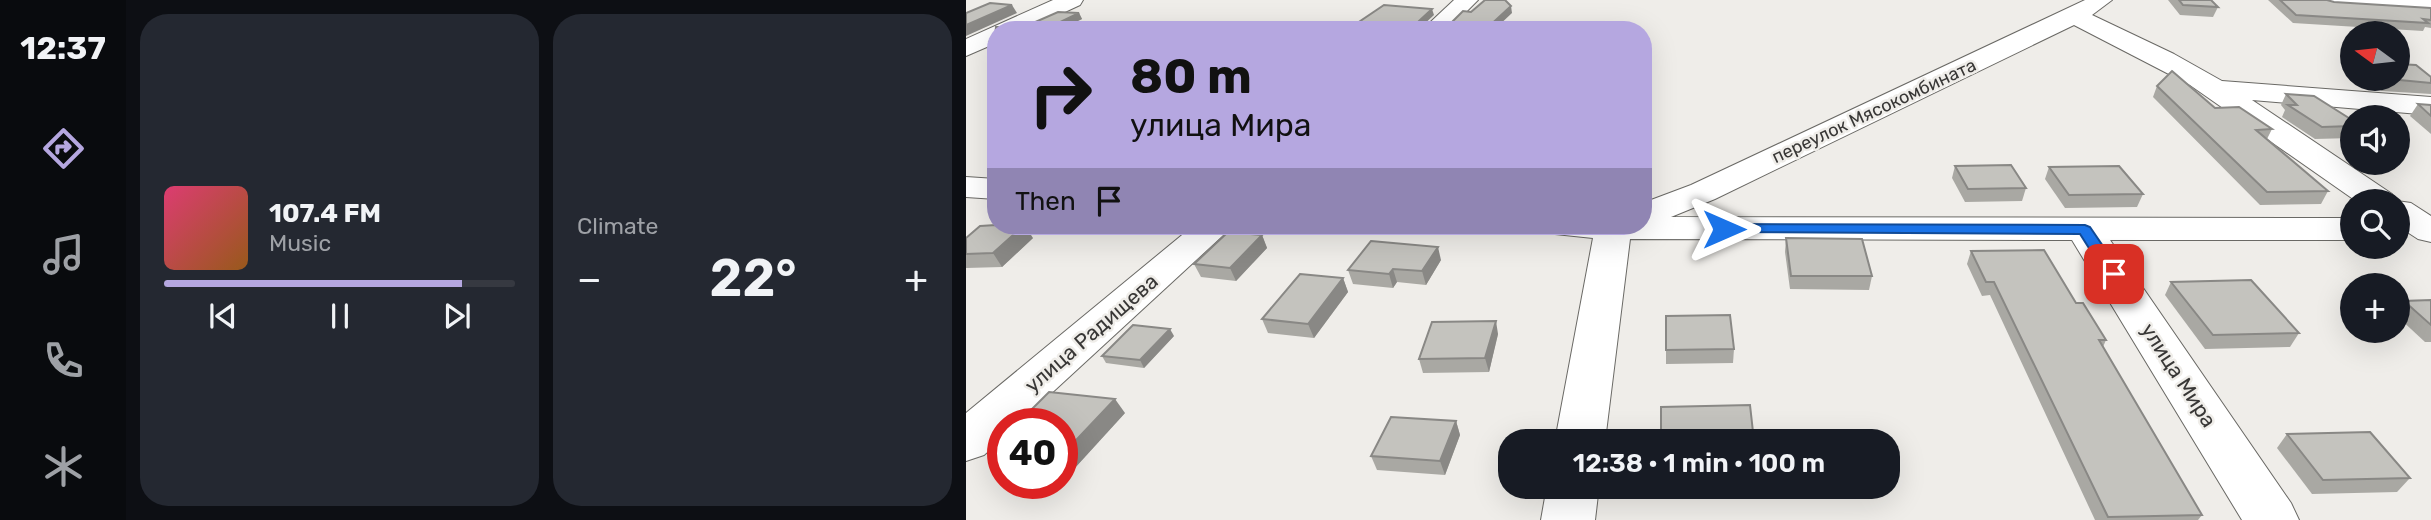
<!DOCTYPE html>
<html lang="en">
<head>
<meta charset="utf-8">
<style>
  body { margin:0; font-family:Rubik,sans-serif; background:#242831; color:#f1f3f6; height:100vh; display:flex; flex-direction:column; font-size:26px; white-space:nowrap }
  * { box-sizing:border-box; margin:0 }
  p { font-size:23px; color:#9ea1a6 }
  .icon { flex:none; width:38px; height:38px; fill:none; stroke:currentColor; stroke-width:2; stroke-linecap:round; stroke-linejoin:round }
  .map { position:relative; flex:1; overflow:hidden }
  .sheet { display:flex; flex-direction:column; gap:14px; padding:14px; background:#0d0f14; width:840px }
  .sheet>* { flex:none }
  .guide { position:absolute; left:21px; top:21px; width:665px; height:214px; border-radius:28px; box-shadow:0 7px 28px #0002; background:#b5a7e0; color:#111; overflow:hidden }
  .needle { width:46px; rotate:285deg }
  .tools { position:absolute; left:1374px; top:21px; display:grid; gap:14px }
  .tools a { display:grid; place-items:center; width:70px; height:70px; border-radius:50%; background:#171b24; box-shadow:0 7px 28px #0002; font-size:35px }
  .speed { position:absolute; left:21px; top:408px; display:flex; gap:14px; font-size:35px; font-weight:700; text-align:center }
  .speed>* { display:grid; place-content:center; width:91px; height:91px; border-radius:50%; background:#171b24; box-shadow:0 7px 28px #0002; line-height:1 }
  .speed .limit { border:10px solid #d22; background:#fff; color:#111 }
  .pin { position:absolute; display:grid; place-items:center; width:60px; height:60px; color:#fff; margin:-30px; border-radius:14px; box-shadow:0 4px 10px #0006 }
  .me { position:absolute; width:77px; margin:-38px; rotate:90deg; stroke-linejoin:round; filter:drop-shadow(0 0 5px #0008) }
  .turn { display:flex; align-items:center; gap:24px; height:147px; padding:0 28px; font-size:32px }
  .turn .icon { width:91px; height:91px; stroke-width:2.5 }
  .turn b { display:block; font-size:49px; line-height:60px }
  .then { display:flex; align-items:center; height:66px; padding:0 28px; background:#0003; gap:14px; font-size:26px }
  .big { font-size:52px; font-weight:600; line-height:1.1 }
  .sheet .card { flex:1; display:flex; flex-direction:column; justify-content:center; gap:10px; min-width:0; padding:0 24px; border-radius:28px; background:#242831 }
  .song { display:flex; align-items:center; gap:21px }
  .cover { width:84px; height:84px; border-radius:10px; background:linear-gradient(135deg,hsl(340 70% 55%),hsl(30 70% 35%)) }
  .played { height:7px; border-radius:4px; background:linear-gradient(90deg,#b5a7e0 85%,#363941 85%) }
  .keys { display:flex; justify-content:space-around; direction:ltr }
  .heat { display:flex; justify-content:space-between; align-items:center; font-size:38px; direction:ltr }
  .sheet .tiles { flex:1; display:grid; gap:14px; grid-template-columns:repeat(2,1fr) }
  .trip { position:absolute; left:532px; top:429px; width:402px; height:70px; border-radius:28px; background:#171b24; box-shadow:0 7px 28px #0002; font-weight:600; line-height:70px; text-align:center }
  main { display:flex; flex:1; min-height:0 }
  .tab-bar { display:flex; flex-direction:column; width:126px; justify-content:space-around; align-items:center; background:#090b0e; color:#9ea1a6 }
  .tab-bar .icon { width:49px; height:49px }
  .tab-bar .selected { color:#b5a7e0 }
  .tab-bar b { font-size:32px; color:#f1f3f6 }
  .map>svg:first-child { display:block }
  .lines { fill:none; stroke-linecap:round; stroke-linejoin:round }
  .minor-casing { stroke:#6a6965; stroke-width:2 }
  .minor { fill:#fff; fill-rule:evenodd }
  .wall { fill:#a9a8a3 }
  .shaded-wall { fill:#898885 }
  .building { fill:#c4c3be; stroke:#898885; stroke-width:2 }
  .route { fill:#1a73e8; stroke:#114b97; stroke-width:2 }
  .labels { text-anchor:middle; dominant-baseline:central; stroke-width:5; stroke-linejoin:round; paint-order:stroke }
  .far-street-label { font-size:18px; fill:#383736; stroke:#efede9 }
  .street-label { font-size:21px; fill:#383736; stroke:#efede9 }
</style>
</head>
<body>
<main>
<nav class="tab-bar">
<b>12:37</b>
<svg class="icon selected" aria-label="directions" viewBox="0 0 24 24"><path d="M12 3l9 9-9 9-9-9zM9 14v-3h6M13 9l2 2-2 2"/></svg>
<svg class="icon" aria-label="music" viewBox="0 0 24 24"><path d="M9 18V5l10-2v13"/><circle cx="6" cy="18" r="3"/><circle cx="16" cy="16" r="3"/></svg>
<svg class="icon" aria-label="phone" viewBox="0 0 24 24"><path d="M5 4h4l2 5-3 2q2 4 5 5l2-3 5 2v4C11 20 4 13 5 4z"/></svg>
<svg class="icon" aria-label="climate" viewBox="0 0 24 24"><path d="M12 3v18M4 7l16 10M4 17L20 7"/></svg>
</nav>
<section class="sheet">
<div class="tiles">
<div class="card">
<div class="song"><i class="cover"></i><div><b>107.4 FM</b><p>Music</p></div></div>
<div class="played"></div>
<div class="keys"><svg class="icon" aria-label="previous" viewBox="0 0 24 24"><path d="M18 5L8 12l10 7zM5 5v14"/></svg><svg class="icon" aria-label="pause" viewBox="0 0 24 24"><path d="M8 5v14M16 5v14"/></svg><svg class="icon" aria-label="next" viewBox="0 0 24 24"><path d="M6 5l10 7-10 7zM19 5v14"/></svg></div>
</div>
<div class="card"><p>Climate</p>
<div class="heat"><a>−</a><b class="big">22°</b><a>+</a></div>
</div>
</div>
</section>
<div class="map">
<svg width="1465" height="520" viewBox="0 0 1465 520">
  <rect width="100%" height="100%" fill="#efede9"/>
  <g class="lines">
    <defs>
      <g id="minor">
        <polygon points="87,0 117,0 114,5 60,30 30,30 30,43 0,56 0,39"/>
        <polygon points="488,0 512,0 482,30 456,30"/>
        <polygon points="1119,0 1146,0 1126,15 1208,54 1256,81 1465,97 1465,115 1286,100 1426,194 1431,201 1445,203 1465,216 1465,242 1452,239 1432,226 1432,201 1390,201 1224,85 1108,25 749,199 705,217 1386,218 1386,240 1144,240 1325,503 1333,520 1276,520 1106,240 664,239 639,441 589,441 627,238 589,234 584,226 677,226 677,203 725,185"/>
        <polygon points="1353,0 1465,0 1465,13 1364,7 1356,5"/>
        <polygon points="0,177 30,179 30,199 0,197"/>
        <polygon points="227,226 267,226 52,424 37,424 37,438 18,455 0,461 0,413"/>
        <polygon points="581,486 633,486 629,520 575,520"/>
      </g>
    </defs>
    <use href="#minor" class="minor-casing"/>
    <use href="#minor" class="minor"/>
  </g>
  <g class="wall">
    <polygon points="1202,0 1245,0 1252,7 1247,17 1214,15"/>
    <polygon points="1302,0 1361,0 1368,2 1465,8 1465,28 1459,27 1457,31 1327,23"/>
    <polygon points="92,12 113,13 116,19 93,30 30,30 30,47 27,47 24,41 29,37 30,27 58,27"/>
    <polygon points="1465,77 1465,94 1416,91 1403,79"/>
    <polygon points="1191,86 1306,129 1301,139 1362,191 1355,204 1294,205 1187,97"/>
    <polygon points="1320,94 1386,120 1386,138 1349,139 1316,117 1319,110 1315,105"/>
    <polygon points="1452,104 1465,105 1465,134 1444,116"/>
    <polygon points="989,166 1060,188 1056,201 999,202 986,178"/>
    <polygon points="1083,167 1177,194 1171,207 1099,208 1079,179"/>
    <polygon points="296,235 301,248 270,281 235,277 228,264"/>
    <polygon points="0,238 67,238 36,267 0,268"/>
    <polygon points="820,238 906,276 903,290 824,289 819,252"/>
    <polygon points="1005,251 1110,303 1140,340 1137,347 1236,515 1232,520 1129,520 1024,295 1016,296 1001,264"/>
    <polygon points="475,260 460,285 431,282 427,288 387,284 382,270"/>
    <polygon points="377,278 382,292 348,338 302,333 296,319"/>
    <polygon points="1205,282 1333,333 1324,347 1239,349 1199,295"/>
    <polygon points="1465,300 1465,342 1459,342 1432,317 1432,310 1438,301"/>
    <polygon points="532,334 523,372 457,373 453,359"/>
    <polygon points="208,336 178,368 140,363 136,356"/>
    <polygon points="768,349 767,363 700,364 700,350"/>
    <polygon points="159,413 107,470 96,468 96,424"/>
    <polygon points="490,421 494,435 479,475 411,470 405,456"/>
    <polygon points="1321,434 1444,478 1431,492 1346,494 1311,448"/>
    <polygon points="37,437 37,459 27,447"/>
  </g>
  <g class="shaded-wall">
    <polygon points="46,5 51,13 0,36 0,25"/>
    <polygon points="545,6 546,13 528,30 519,30"/>
    <polygon points="466,9 468,15 454,28 453,21"/>
    <polygon points="113,13 116,19 93,30 78,30"/>
    <polygon points="57,226 59,226 67,238 36,267 27,253"/>
    <polygon points="296,235 301,248 270,281 264,268"/>
    <polygon points="472,247 475,260 460,285 456,271"/>
    <polygon points="427,269 431,282 427,288 423,274"/>
    <polygon points="377,278 382,292 348,338 342,324"/>
    <polygon points="530,321 532,334 523,372 519,358"/>
    <polygon points="204,329 208,336 178,368 174,360"/>
    <polygon points="149,399 159,413 107,470 96,455"/>
    <polygon points="490,421 494,435 479,475 474,461"/>
  </g>
  <g class="building">
    <polygon points="519,0 539,0 545,6 519,30 381,30 418,5 466,9 453,21 455,26 483,25 497,11 505,12"/>
    <polygon points="1213,0 1245,0 1252,7 1217,5"/>
    <polygon points="1314,0 1361,0 1368,2 1465,8 1465,20 1457,19 1462,23 1330,15"/>
    <polygon points="24,3 46,5 0,25 0,13"/>
    <polygon points="92,12 113,13 78,30 30,30 30,42 24,41 29,37 30,27 58,27"/>
    <polygon points="1432,64 1450,65 1465,77 1465,83 1423,79 1422,79 1432,79"/>
    <polygon points="1206,71 1249,108 1273,107 1306,129 1290,130 1362,191 1301,192 1191,86"/>
    <polygon points="1320,94 1348,96 1386,120 1386,126 1356,127 1322,105 1331,105"/>
    <polygon points="1452,104 1465,105 1465,116"/>
    <polygon points="1045,165 1060,188 1002,189 989,166"/>
    <polygon points="1153,166 1177,194 1103,195 1083,167"/>
    <polygon points="14,226 30,225 57,226 27,253 0,254 0,238"/>
    <polygon points="262,232 296,235 264,268 228,264"/>
    <polygon points="820,238 896,239 906,276 825,276"/>
    <polygon points="405,241 472,247 456,271 427,269 423,274 382,270"/>
    <polygon points="1078,250 1110,303 1117,303 1140,340 1133,340 1236,515 1142,517 1028,282 1020,282 1005,251"/>
    <polygon points="334,274 377,278 342,324 296,319"/>
    <polygon points="1285,280 1333,333 1247,335 1205,282"/>
    <polygon points="1465,300 1465,325 1438,301"/>
    <polygon points="764,315 768,349 700,350 700,316"/>
    <polygon points="530,321 519,358 453,359 466,322"/>
    <polygon points="167,325 204,329 174,360 136,356"/>
    <polygon points="83,392 149,399 96,455 96,424 51,424"/>
    <polygon points="784,405 788,441 695,441 695,407"/>
    <polygon points="425,417 490,421 474,461 405,456"/>
    <polygon points="1404,432 1444,478 1357,480 1321,434"/>
    <polygon points="37,437 37,448 27,447"/>
  </g>
  <polygon class="route" points="758,224 1119,225 1124,227 1156,274 1153,278 1142,278 1114,234 753,232 751,229"/>
  <g class="labels">
    <g class="far-street-label">
      <text transform="translate(908 111) rotate(-25)">переулок Мясокомбината</text>
    </g>
    <g class="street-label">
      <text transform="translate(125 333) rotate(-41)">улица Радищева</text>
      <text transform="translate(1213 375) rotate(57)">улица Мира</text>
    </g>
  </g>
</svg>
<div class="tools">
<a><svg class="needle" viewBox="-14 -14 28 28"><path d="M0-13l5 13h-10z" fill="#e53935"/><path d="M0 13l5-13h-10z" fill="#9ea1a6"/></svg></a>
<a><svg class="icon" aria-label="sound" viewBox="0 0 24 24"><path d="M4 9h4l5-4v14l-5-4H4zM17 9q2 3 0 6"/></svg></a>
<a><svg class="icon" aria-label="search" viewBox="0 0 24 24"><circle cx="10" cy="10" r="6"/><path d="M15 15l6 6"/></svg></a>
<a>+</a>
</div>
<div class="speed"><div class="limit">40</div></div>
<div class="pin" style="left:1148px;top:274px;background:#d93025"><svg class="icon" aria-label="arrive" viewBox="0 0 24 24"><path d="M6 21V4h12l-3 4 3 4H6"/></svg></div>
<svg class="me" style="left:758px;top:229px" viewBox="-20 -20 40 40"><path d="M0-17L14 15 0 8-14 15z" fill="#1a73e8" stroke="#fff" stroke-width="4"/></svg>
<div class="trip">12:38 · 1 min · 100 m</div>
<div class="guide">
<div class="turn"><svg class="icon" aria-label="right" viewBox="0 0 24 24"><path d="M7 20v-9h11M14 6l5 5-5 5"/></svg><div><b>80 m</b>улица Мира</div></div>
<div class="then">Then<svg class="icon" aria-label="arrive" viewBox="0 0 24 24"><path d="M6 21V4h12l-3 4 3 4H6"/></svg></div>
</div>
</div>
</main>
</body>
</html>
